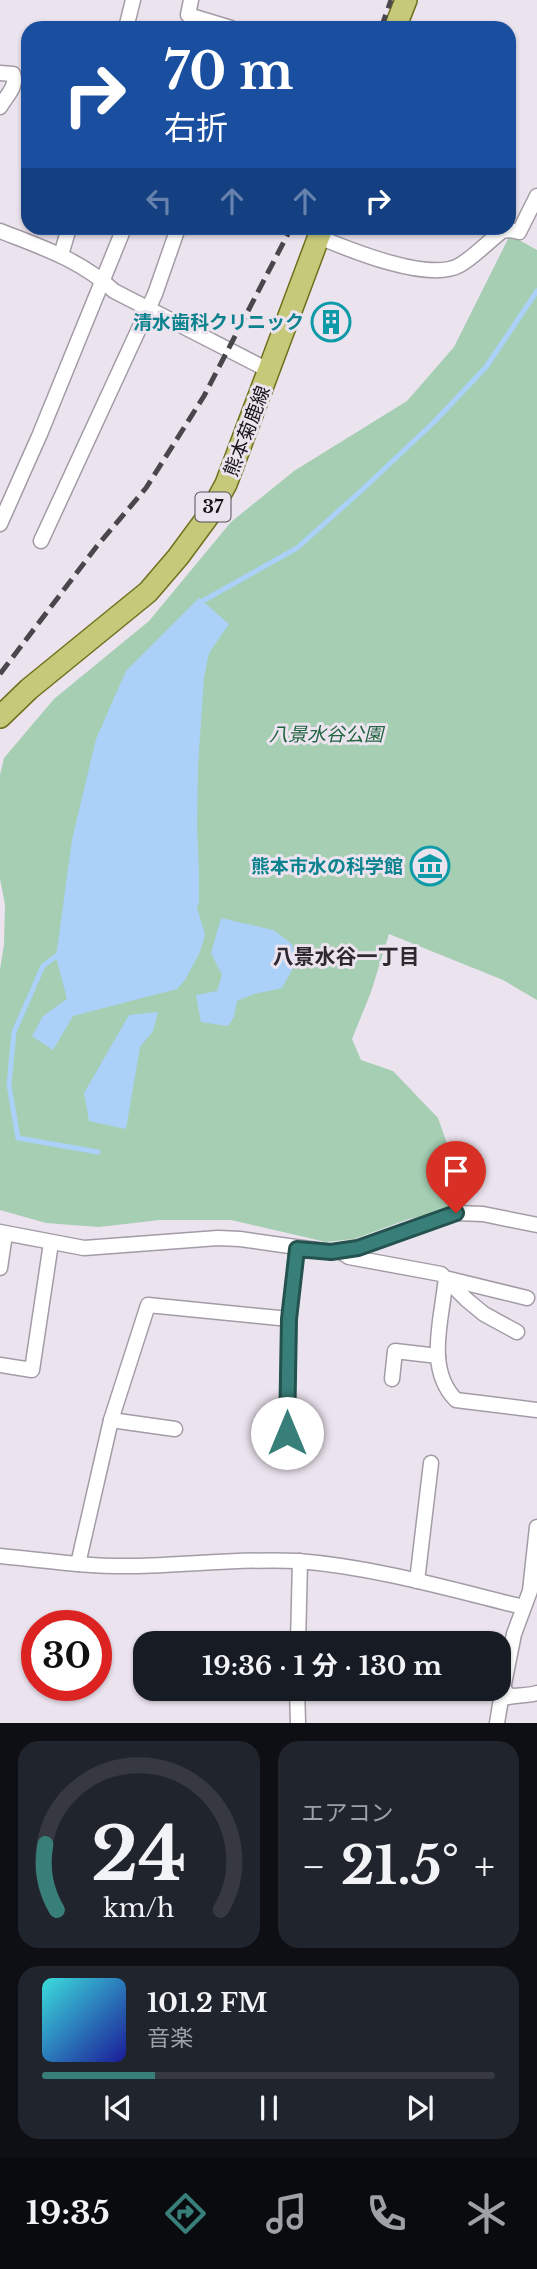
<!DOCTYPE html>
<html lang="ja">
<head>
<meta charset="utf-8">
<style>
  body { margin:0; font-family:"Libre Baskerville","Noto Sans JP",serif; background:#20242c; color:#f1f3f6; height:100vh; display:flex; flex-direction:column; font-size:26px; white-space:nowrap }
  * { box-sizing:border-box; margin:0 }
  p { font-size:23px; color:#9ea1a6 }
  .icon { flex:none; width:38px; height:38px; fill:none; stroke:currentColor; stroke-width:2; stroke-linecap:round; stroke-linejoin:round }
  .map { position:relative; height:1723px; overflow:hidden }
  .details { display:flex; flex-direction:column; gap:18px; padding:18px; background:#0d0f14; flex:1 }
  .details>* { flex:none }
  .guide { position:absolute; left:21px; top:21px; width:495px; height:214px; border-radius:21px; box-shadow:0 2px 5px #0004; background:#1a4fa0; color:#fff; overflow:hidden }
  .speed { position:absolute; left:21px; top:1610px; display:flex; gap:14px; font-size:35px; font-weight:700; text-align:center }
  .speed>* { display:grid; place-content:center; width:91px; height:91px; border-radius:50%; background:#171b24; box-shadow:0 2px 5px #0004; line-height:1 }
  .speed .limit { border:10px solid #d22; background:#fff; color:#111 }
  .pin { position:absolute; display:grid; place-items:center; width:60px; height:60px; color:#fff; margin:-72px -30px; border-radius:50% 50% 50% 0; rotate:-45deg; box-shadow:0 0 7px #0007 }
  .pin .icon { rotate:45deg }
  .me { position:absolute; width:77px; margin:-38px; rotate:0deg; stroke-linejoin:round; filter:drop-shadow(0 0 5px #0008) }
  .turn { display:flex; align-items:center; gap:24px; height:147px; padding:0 28px; font-size:32px }
  .turn .icon { width:91px; height:91px; stroke-width:2.5 }
  .turn b { display:block; font-size:49px; line-height:60px }
  .lanes { display:flex; align-items:center; height:66px; padding:0 28px; background:#0003; justify-content:center; gap:35px; direction:ltr }
  .lanes .off { opacity:.35 }
  .big { font-size:52px; font-weight:700; line-height:1.1 }
  .details .widget { flex:1; display:flex; flex-direction:column; justify-content:center; gap:10px; min-width:0; padding:0 24px; border-radius:21px; background:#20242c }
  .details .dial { align-items:center; gap:0 }
  .dial svg { height:182px; overflow:visible; fill:none; stroke:#363941; stroke-width:7; stroke-linecap:round; text-anchor:middle }
  .dial text { fill:#f1f3f6; stroke:none }
  .song { display:flex; align-items:center; gap:21px }
  .cover { width:84px; height:84px; border-radius:10px; background:linear-gradient(135deg,hsl(180 70% 55%),hsl(240 70% 35%)) }
  .played { height:7px; border-radius:4px; background:linear-gradient(90deg,#387f7a 25%,#363941 25%) }
  .keys { display:flex; justify-content:space-around; direction:ltr }
  .heat { display:flex; justify-content:space-between; align-items:center; font-size:38px; direction:ltr }
  .details .tiles { flex:1; display:grid; gap:18px; grid-template-columns:1fr 1fr }
  .widget:last-child { grid-column:span 2 }
  .trip { position:absolute; left:133px; top:1631px; width:378px; height:70px; border-radius:21px; background:#171b24; box-shadow:0 2px 5px #0004; font-weight:700; line-height:70px; text-align:center }
  .tab-bar { display:flex; height:112px; justify-content:space-around; align-items:center; background:#090b0e; color:#9ea1a6 }
  .tab-bar .icon { width:49px; height:49px }
  .tab-bar .selected { color:#387f7a }
  .tab-bar b { font-size:32px; color:#f1f3f6 }
  .map>svg:first-child { display:block }
  .green { fill:#a5ceb3 }
  .water { fill:#acd1f9 }
  .lines { fill:none; stroke-linecap:round; stroke-linejoin:round }
  .stream { stroke:#acd1f9; stroke-width:5 }
  .street-casing { stroke:#a39ca7; stroke-width:17 }
  .primary-casing { stroke:#6f711d; stroke-width:24 }
  .street { stroke:#fff; stroke-width:14 }
  .primary { stroke:#c6c87a; stroke-width:21 }
  .rail { stroke:#4a474c; stroke-width:5; stroke-dasharray:14 7; stroke-linecap:butt }
  .route-casing { stroke:#24534f; stroke-width:18 }
  .route { stroke:#387f7a; stroke-width:12 }
  .labels { text-anchor:middle; dominant-baseline:central; stroke-width:6; stroke-linejoin:round; paint-order:stroke }
  .shield { fill:#ebe3ee; stroke:#545157; stroke-width:2 }
  .shield-label { font-size:18px; font-weight:bold; fill:#141216 }
  .culture-label { font-size:19px; font-weight:bold; fill:#0d838f; stroke:#ebe3ee; text-anchor:end }
  .street-label { font-size:19px; fill:#141216; stroke:#ebe3ee }
  .park-label { font-size:19px; font-style:italic; fill:#216540; stroke:#ebe3ee }
  .neighbourhood-label { font-size:21px; font-weight:bold; fill:#2e2931; stroke:#ebe3ee }
</style>
</head>
<body>
<div class="map">
<svg width="537" height="1723" viewBox="0 0 537 1723">
  <rect width="100%" height="100%" fill="#ebe3ee"/>
  <polygon class="green" points="510,235 537,250 537,1000 503,980 389,934 371,992 352,1039 361,1060 393,1071 438,1118 455,1166 463,1207 409,1219 354,1239 326,1242 231,1220 160,1220 99,1227 46,1223 0,1210 0,969 4,945 5,904 0,879 0,775 4,758 54,699 149,621 231,522 294,471 407,401 454,347"/>
  <g class="water">
    <polygon points="199,598 229,624 209,653 204,677 198,766 197,827 199,869 199,903 197,908 205,934 200,952 185,980 177,989 73,1016 53,1050 32,1036 43,1016 67,999 56,957 72,840 96,739 126,671"/>
    <polygon points="221,918 273,930 292,944 297,961 282,988 254,994 237,1001 234,1017 228,1026 201,1022 196,995 217,991 222,975 211,953"/>
    <polygon points="158,1012 153,1031 140,1047 126,1129 89,1121 84,1093 129,1015"/>
  </g>
  <g class="lines">
    <g class="stream">
      <polyline points="199,603 297,548 363,489 434,422 486,367 537,291"/>
      <polyline points="59,954 43,966 14,1032 9,1085 18,1138 98,1152"/>
    </g>
    <defs>
      <g id="street">
        <polyline points="191,0 188,15 231,28"/>
        <polyline points="126,28 133,0"/>
        <path d="M0 73 13 74C18 86 6 96 0 107"/>
        <path d="M0 231C41 247 81 260 114 291L270 371"/>
        <path d="M319 237C350 250 429 283 460 265 475 256 488 242 502 231L510 230 519 232 537 196"/>
        <polyline points="61,255 69,228"/>
        <polyline points="0,524 40,434 124,228"/>
        <polyline points="41,541 155,294 178,228"/>
        <polyline points="0,1232 84,1248 218,1238 240,1239 331,1252 358,1248 456,1213 483,1214 537,1225"/>
        <polyline points="341,1252 349,1257 441,1274 467,1300 484,1314 517,1332"/>
        <polyline points="0,1268 5,1234"/>
        <path d="M527 1298 449 1279 445 1285C441 1322 426 1370 456 1400L537 1410"/>
        <polyline points="0,1365 32,1370 51,1243"/>
        <polyline points="392,1379 395,1351 438,1356"/>
        <polyline points="175,1429 111,1420 148,1305 289,1319"/>
        <polyline points="287,1433 289,1319 297,1249"/>
        <path d="M0 1556C44 1560 88 1567 133 1566 188 1565 243 1558 298 1561 374 1567 450 1589 523 1607"/>
        <polyline points="78,1564 111,1420"/>
        <polyline points="417,1581 431,1463"/>
        <polyline points="298,1643 300,1561"/>
        <polyline points="297,1689 298,1723"/>
        <polyline points="509,1695 503,1689 514,1634 530,1591 537,1527"/>
        <path d="M497 1723 501 1699C513 1694 525 1697 537 1693"/>
      </g>
      <g id="primary">
        <polyline points="395,28 406,0"/>
        <polyline points="0,717 29,689 148,592 178,557 209,515 226,484 322,228"/>
      </g>
    </defs>
    <use href="#street" class="street-casing"/>
    <use href="#primary" class="primary-casing"/>
    <use href="#street" class="street"/>
    <use href="#primary" class="primary"/>
    <g class="rail">
      <polyline points="381,28 391,0"/>
      <polyline points="0,674 97,546 146,488 204,396 291,228"/>
    </g>
  </g>
  <g class="lines">
    <defs>
      <polyline id="route" points="287,1433 289,1319 297,1249 331,1252 358,1248 456,1213"/>
    </defs>
    <use href="#route" class="route-casing"/>
    <use href="#route" class="route"/>
  </g>
  <defs>
    <symbol id="building-ring" viewBox="-11 -11 22 22"><circle r="9.5" fill="#ebe3ee" stroke="#0f9aa8" stroke-width="1.5"/><path d="M-4-6H4V6H1V3H-1V6H-4ZM-2.5-4.3h1.7v1.8h-1.7ZM.8-4.3h1.7v1.8H.8ZM-2.5-1h1.7V.8h-1.7ZM.8-1h1.7V.8H.8Z" fill="#0f9aa8"/></symbol>
    <symbol id="museum-ring" viewBox="-11 -11 22 22"><circle r="9.5" fill="#ebe3ee" stroke="#0f9aa8" stroke-width="1.5"/><path d="M0-6L6-3V-2H-6V-3ZM-5-1h2V3h-2ZM-1-1h2V3h-2ZM3-1h2V3H3ZM-6 4H6V6H-6Z" fill="#0f9aa8"/></symbol>
  </defs>
  <g fill-rule="evenodd">
    <use href="#building-ring" x="309" y="300" width="44" height="44"/>
    <use href="#museum-ring" x="408" y="844" width="44" height="44"/>
  </g>
  <g class="labels">
    <rect class="shield" x="195.5" y="492.5" width="35" height="29" rx="5"/>
    <g class="shield-label">
      <text x="213" y="507">37</text>
    </g>
    <g class="culture-label">
      <text x="304" y="322">清水歯科クリニック</text>
      <text x="403" y="866">熊本市水の科学館</text>
    </g>
    <g class="street-label">
      <text transform="translate(247 431) rotate(-69)">熊本菊鹿線</text>
    </g>
    <g class="park-label">
      <text x="326" y="734">八景水谷公園</text>
    </g>
    <g class="neighbourhood-label">
      <text x="346" y="957">八景水谷一丁目</text>
    </g>
  </g>
</svg>
<div class="speed"><div class="limit">30</div></div>
<div class="pin" style="left:456px;top:1213px;background:#d93025"><svg class="icon" aria-label="arrive" viewBox="0 0 24 24"><path d="M6 21V4h12l-3 4 3 4H6"/></svg></div>
<svg class="me" style="left:287px;top:1433px" viewBox="-20 -20 40 40"><circle r="19" fill="#fff"/><path d="M0-13L10 11 0 6-10 11z" fill="#387f7a"/></svg>
<div class="trip">19:36 · 1 分 · 130 m</div>
<div class="guide">
<div class="turn"><svg class="icon" aria-label="right" viewBox="0 0 24 24"><path d="M7 20v-9h11M14 6l5 5-5 5"/></svg><div><b>70 m</b>右折</div></div>
<div class="lanes"><svg class="icon off" aria-label="left" viewBox="0 0 24 24"><path d="M17 20v-9H6M10 6l-5 5 5 5"/></svg><svg class="icon off" aria-label="ahead" viewBox="0 0 24 24"><path d="M12 20V5M6 11l6-6 6 6"/></svg><svg class="icon off" aria-label="ahead" viewBox="0 0 24 24"><path d="M12 20V5M6 11l6-6 6 6"/></svg><svg class="icon" aria-label="right" viewBox="0 0 24 24"><path d="M7 20v-9h11M14 6l5 5-5 5"/></svg></div>
</div>
</div>
<section class="details">
<div class="tiles">
<div class="widget dial"><svg viewBox="0 0 100 80">
<path d="M14 69A42 42 0 1 1 86 69"/>
<path d="M14 69A42 42 0 0 1 9 40" stroke="#387f7a"/>
<text x="50" y="56" font-size="32" font-weight="700">24</text>
<text x="50" y="72" font-size="11">km/h</text>
</svg></div>
<div class="widget"><p>エアコン</p>
<div class="heat"><a>−</a><b class="big">21.5°</b><a>+</a></div>
</div>
<div class="widget">
<div class="song"><i class="cover"></i><div><b>101.2 FM</b><p>音楽</p></div></div>
<div class="played"></div>
<div class="keys"><svg class="icon" aria-label="previous" viewBox="0 0 24 24"><path d="M18 5L8 12l10 7zM5 5v14"/></svg><svg class="icon" aria-label="pause" viewBox="0 0 24 24"><path d="M8 5v14M16 5v14"/></svg><svg class="icon" aria-label="next" viewBox="0 0 24 24"><path d="M6 5l10 7-10 7zM19 5v14"/></svg></div>
</div>
</div>
</section>
<nav class="tab-bar">
<b>19:35</b>
<svg class="icon selected" aria-label="directions" viewBox="0 0 24 24"><path d="M12 3l9 9-9 9-9-9zM9 14v-3h6M13 9l2 2-2 2"/></svg>
<svg class="icon" aria-label="music" viewBox="0 0 24 24"><path d="M9 18V5l10-2v13"/><circle cx="6" cy="18" r="3"/><circle cx="16" cy="16" r="3"/></svg>
<svg class="icon" aria-label="phone" viewBox="0 0 24 24"><path d="M5 4h4l2 5-3 2q2 4 5 5l2-3 5 2v4C11 20 4 13 5 4z"/></svg>
<svg class="icon" aria-label="climate" viewBox="0 0 24 24"><path d="M12 3v18M4 7l16 10M4 17L20 7"/></svg>
</nav>
</body>
</html>
